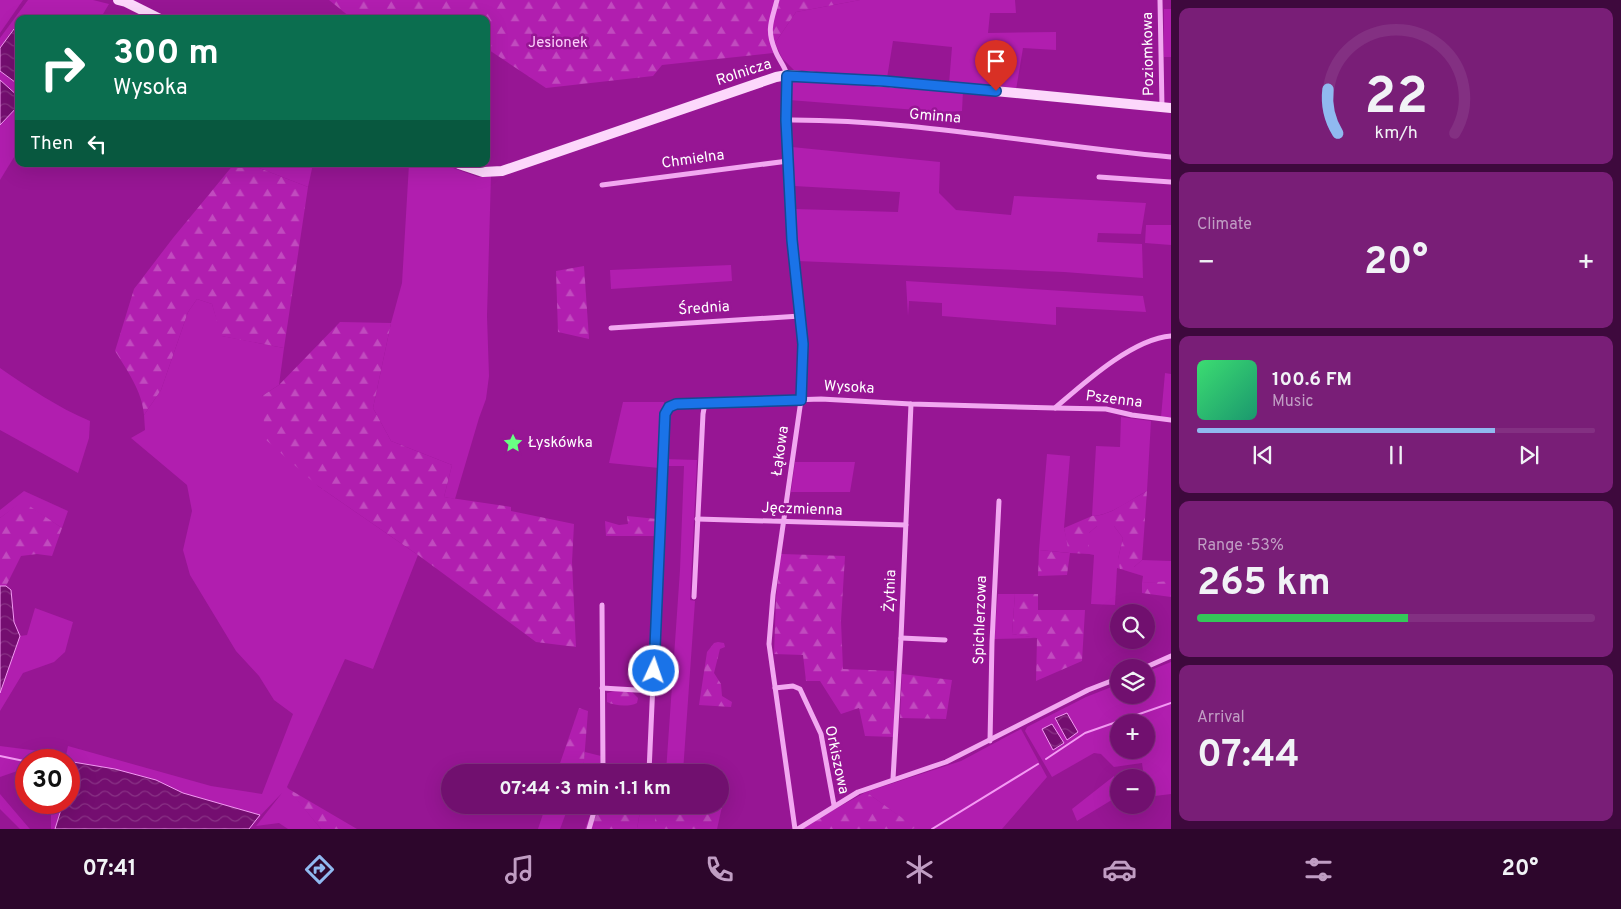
<!DOCTYPE html>
<html lang="en">
<head>
<meta charset="utf-8">
<style>
  body { margin:0; font-family:Overpass,sans-serif; background:#791e77; color:#f1f3f6; height:100vh; display:flex; flex-direction:column; font-size:19px; white-space:nowrap }
  * { box-sizing:border-box; margin:0 }
  p { font-size:16px; color:#c09dc3 }
  .icon { flex:none; width:28px; height:28px; fill:none; stroke:currentColor; stroke-width:2; stroke-linecap:round; stroke-linejoin:round }
  .map { position:relative; flex:1; overflow:hidden }
  .details { display:flex; flex-direction:column; gap:8px; padding:8px; background:#3e093d; width:450px }
  .details>* { flex:none }
  .hud { position:absolute; left:15px; top:15px; width:475px; height:152px; border-radius:10px; box-shadow:0 5px 20px #0002,0 0 0 1px #833082; background:#0b6e4f; color:#fff; overflow:hidden }
  .tools { position:absolute; left:1110px; top:604px; display:grid; gap:10px }
  .tools a { display:grid; place-items:center; width:45px; height:45px; border-radius:50%; background:#71106f; box-shadow:0 5px 20px #0002,0 0 0 1px #833082; font-size:25px }
  .speed { position:absolute; left:15px; top:749px; display:flex; gap:10px; font-size:25px; font-weight:700; text-align:center }
  .speed>* { display:grid; place-content:center; width:65px; height:65px; border-radius:50%; background:#71106f; box-shadow:0 5px 20px #0002,0 0 0 1px #833082; line-height:1 }
  .speed .limit { border:8px solid #d22; background:#fff; color:#111 }
  .pin { position:absolute; display:grid; place-items:center; width:42px; height:42px; color:#fff; margin:-51px -21px; border-radius:50% 50% 50% 0; rotate:-45deg; box-shadow:0 0 5px #0007 }
  .pin .icon { rotate:45deg }
  .me { position:absolute; width:55px; margin:-28px; rotate:3deg; stroke-linejoin:round; filter:drop-shadow(0 0 4px #0008) }
  .turn { display:flex; align-items:center; gap:18px; height:105px; padding:0 15px; font-size:22px }
  .turn .icon { width:65px; height:65px; stroke-width:2.5 }
  .turn b { display:block; font-size:35px; line-height:42px }
  .then { display:flex; align-items:center; height:48px; padding:0 15px; background:#0003; gap:10px; font-size:19px }
  .big { font-size:38px; font-weight:700; line-height:1.1 }
  .details .card { flex:1; display:flex; flex-direction:column; justify-content:center; gap:8px; min-width:0; padding:0 18px; border-radius:10px; background:#791e77 }
  .details .dial { align-items:center; gap:0 }
  .dial svg { height:130px; overflow:visible; fill:none; stroke:#833082; stroke-width:7; stroke-linecap:round; text-anchor:middle }
  .dial text { fill:#f1f3f6; stroke:none }
  .song { display:flex; align-items:center; gap:15px }
  .cover { width:60px; height:60px; border-radius:8px; background:linear-gradient(135deg,hsl(140 70% 55%),hsl(160 70% 35%)) }
  .played { height:5px; border-radius:2px; background:linear-gradient(90deg,#90b9f0 75%,#833082 75%) }
  .keys { display:flex; justify-content:space-around; direction:ltr }
  .heat { display:flex; justify-content:space-between; align-items:center; font-size:28px; direction:ltr }
  .charge { height:8px; border-radius:4px; background:linear-gradient(90deg,#34c759 53%,#833082 0) }
  .trip { position:absolute; left:441px; top:764px; width:288px; height:50px; border-radius:25px; background:#71106f; box-shadow:0 5px 20px #0002,0 0 0 1px #833082; font-weight:700; line-height:50px; text-align:center }
  .tab-bar { display:flex; height:80px; justify-content:space-around; align-items:center; background:#2d062c; color:#c09dc3 }
  .tab-bar .icon { width:35px; height:35px }
  .tab-bar .on { color:#90b9f0 }
  .tab-bar b { font-size:22px; color:#f1f3f6 }
  main { display:flex; flex:1; min-height:0 }
  .map>svg:first-child { display:block }
  .grass { fill:#b11eaf; fill-rule:evenodd }
  .forest { fill:url(#forest-firs) }
  .water { fill:url(#water-waves); stroke:#f49af4 }
  .lines { fill:none; stroke-linecap:round; stroke-linejoin:round }
  .stream { stroke:#f49af4; stroke-width:2 }
  .street { stroke:#f2a8f1; stroke-width:5 }
  .secondary { stroke:#fcd7fb; stroke-width:10 }
  .route-casing { stroke:#114b97; stroke-width:12 }
  .route { stroke:#1a73e8; stroke-width:9 }
  .labels { text-anchor:middle; dominant-baseline:central; stroke-width:5; stroke-linejoin:round; paint-order:stroke }
  .park-label { font-size:15px; fill:#fccffc; stroke:#971694 }
  .street-label { font-size:15px; fill:#fff; stroke:#971694 }
  .poi-label { font-size:15px; fill:#fff; stroke:#971694; text-anchor:start }
</style>
</head>
<body>
<main>
<div class="map">
<svg width="1171" height="829" viewBox="0 0 1171 829">
  <defs>
    <pattern id="forest-firs" width="22" height="20" patternUnits="userSpaceOnUse" patternTransform="scale(1.25)"><rect width="22" height="20" fill="#b11eaf"/><path d="M5 1l3.5 6h-7zM16 11l3.5 6h-7z" fill="#c14bbf"/></pattern>
    <pattern id="water-waves" width="16" height="10" patternUnits="userSpaceOnUse" patternTransform="scale(1.25)"><rect width="16" height="10" fill="#740e70"/><path d="M0 5q4-4 8 0t8 0" fill="none" stroke="#893285"/></pattern>
  </defs>
  <rect width="100%" height="100%" fill="#971694"/>
  <g class="grass">
    <polygon points="0,0 23,0 0,33"/>
    <polygon points="28,0 93,0 109,4 100,19 19,19 19,33 13,29 0,48 0,38"/>
    <polygon points="860,0 1015,0 1016,13 990,13 988,33 1056,32 1056,50 1023,48 1016,90 949,84 952,47 893,41 887,78 794,70 782,58 775,43 796,12"/>
    <rect x="1164" y="9" width="7" height="48"/>
    <polygon points="0,71 19,85 19,97 0,80"/>
    <polygon points="792,79 963,91 962,111 942,112 789,100 790,83"/>
    <polygon points="19,105 19,149 0,180 0,125"/>
    <polygon points="792,147 940,162 939,193 956,210 1011,215 1014,196 1146,203 1141,234 1098,233 1097,242 1142,244 1143,278 1064,272 797,261 795,209 898,212 900,192 794,186"/>
    <polygon points="249,164 313,164 308,187"/>
    <polygon points="409,164 442,164 478,177 491,175 487,316 489,376 486,399 479,418 455,499 444,497 452,465 391,441 373,408 391,323 402,283"/>
    <polygon points="1146,225 1171,225 1171,245 1145,243"/>
    <polygon points="731,265 732,281 611,289 610,270"/>
    <polygon points="906,281 1143,296 1146,312 1056,307 1056,325 942,316 942,303 909,301 908,316"/>
    <polygon points="197,299 212,304 222,336 284,348 279,385 262,396 318,486 418,555 373,669 345,659 287,787 321,829 288,829 279,823 256,826 282,793 258,818 244,811 183,793 156,780 115,769 73,762 69,784 69,760 65,760 68,746 211,786 262,794 293,714 274,700 259,676 236,651 190,575 183,550 192,511 187,485 131,438 145,430 144,415 161,390 188,312"/>
    <path d="M0 368C29 388 57 407 90 421L89 438 78 473 0 430Z"/>
    <polygon points="1165,373 1171,374 1171,417 1161,417"/>
    <polygon points="623,402 664,402 659,468 609,463"/>
    <path d="M1121 417 1151 421 1147 491C1130 500 1112 515 1092 516L1096 446 1120 447Z"/>
    <polygon points="1047,454 1070,456 1064,528 1070,553 1039,550"/>
    <polygon points="665,459 697,460 690,600 695,601 683,772 666,772 680,570 684,466 665,466"/>
    <polygon points="795,462 855,462 850,492 791,492"/>
    <polygon points="24,491 68,511 62,528 22,502 0,518 0,510"/>
    <polygon points="1097,526 1114,526 1123,538 1118,559 1134,567 1142,560 1171,561 1171,582 1142,583 1143,576 1117,568 1115,605 1091,604 1094,555 1089,554 1089,533"/>
    <polygon points="998,594 1015,594 1012,634 1038,638 994,639"/>
    <polygon points="35,608 73,622 65,652 54,662 23,673 0,711 0,693 20,636 27,635"/>
    <path d="M1171 662V794L1147 797 1146 778 1144 777 1142 763 1114 767 1101 754 1094 753 1052 777 1025 731 1027 727 1086 697 1119 684V695H1146V672ZM1119 722H1146V750H1119Z"/>
    <polygon points="1021,729 1047,777 1002,829 913,829 914,827 866,792 961,761"/>
    <polygon points="0,746 39,751 40,760 26,760 26,775 23,769 0,777"/>
    <polygon points="585,752 601,756 600,772 582,772"/>
    <polygon points="1114,776 1115,798 1077,821 1072,809"/>
    <polygon points="0,794 29,828 30,829 20,829 0,809"/>
    <polygon points="42,803 63,803 55,829 51,829 51,815"/>
    <polygon points="546,805 569,805 560,829 538,829"/>
    <polygon points="641,805 663,805 655,814 655,829 637,829"/>
  </g>
  <g class="forest">
    <polygon points="329,0 860,0 796,12 775,43 773,53 662,65 653,76 546,88 486,48 486,19 354,19 350,17"/>
    <path d="M234 164H249L308 187 284 348 221 336 212 304 197 299 188 312 161 390 144 415C142 391 127 370 115 351L134 289 173 238Z"/>
    <polygon points="584,266 589,339 558,332 556,271"/>
    <polygon points="340,322 391,323 373,408 391,441 452,465 444,497 511,507 511,511 574,524 572,562 576,647 536,642 418,555 318,486 265,439 262,396 279,385"/>
    <polygon points="1147,491 1142,560 1134,567 1120,569 1118,559 1123,538 1114,526 1097,526 1089,533 1089,554 1070,553 1067,575 1038,576 1039,550 1069,553 1064,528 1092,516 1101,515 1112,511"/>
    <polygon points="22,501 62,528 52,556 37,554 21,556 6,586 0,586 0,518"/>
    <polygon points="627,516 657,519 656,536 606,536 605,521 619,525 628,524"/>
    <polygon points="781,554 845,556 841,621 843,669 894,671 895,737 865,736 859,708 841,714 820,681 806,681 803,655 774,654 776,598"/>
    <polygon points="1171,581 1171,597 1142,593 1142,583"/>
    <polygon points="1015,594 1038,594 1038,610 1085,610 1082,661 1036,681 1037,638 1012,634"/>
    <polygon points="718,642 724,643 725,647 720,649 714,673 721,684 722,696 732,702 731,707 699,705 707,652 714,643"/>
    <polygon points="902,674 952,680 946,719 900,718"/>
    <path d="M615 691H631L638 698 637 703C629 707 615 706 607 702V693Z"/>
    <polygon points="579,708 588,711 584,761 582,772 557,772"/>
    <polygon points="287,788 357,829 321,829"/>
    <polygon points="720,790 725,793 717,829 655,829 655,814 663,805 720,805"/>
    <polygon points="866,792 915,827 913,829 799,829"/>
    <polygon points="594,805 641,805 637,829 585,829"/>
  </g>
  <g class="water">
    <polygon points="14,29 19,33 19,85 0,71 0,48"/>
    <polygon points="0,80 19,97 19,105 0,125"/>
    <polygon points="0,586 6,586 11,590 14,622 20,636 0,693"/>
    <polygon points="1067,713 1078,732 1067,740 1055,718"/>
    <polygon points="1052,724 1064,743 1053,750 1042,729"/>
    <polygon points="73,762 115,769 156,780 183,793 260,815 249,829 55,829 63,803 69,802 69,784"/>
  </g>
  <g class="lines">
    <g class="stream">
      <polyline points="0,756 24,761 26,764"/>
      <polyline points="1046,759 1085,733 1171,703"/>
      <polyline points="48,802 50,806 60,811"/>
      <polyline points="932,829 1038,764"/>
    </g>
    <g class="street">
      <path d="M777 0C772 20 766 29 775 50 778 59 785 66 787 75L786 120 792 240 803 362 801 400 773 595 769 644 795 829"/>
      <polyline points="1160,0 1162,107"/>
      <path d="M786 120C915 119 1043 146 1171 157"/>
      <polyline points="1099,177 1171,182"/>
      <polyline points="602,185 788,161"/>
      <polyline points="611,328 800,316"/>
      <polyline points="1055,408 1106,409 1132,415 1171,420"/>
      <polyline points="697,519 906,525"/>
      <polyline points="694,597 703,414 705,403"/>
      <polyline points="602,605 603,772"/>
      <polyline points="901,638 945,640"/>
      <polyline points="1144,668 1171,656"/>
      <polyline points="602,688 653,691"/>
      <polyline points="775,688 793,686 800,689 821,734 834,805"/>
      <polyline points="990,741 992,642 999,501"/>
      <path d="M649 772 665 414 669 407 676 404 821 399 911 404 1055 408C1084 383 1132 339 1171 336"/>
      <polyline points="893,779 901,638 911,404"/>
      <polyline points="589,829 596,805"/>
      <polyline points="798,829 858,792 946,762 1088,690 1119,678"/>
    </g>
    <g class="secondary">
      <polyline points="118,0 126,2 160,19"/>
      <polyline points="459,164 483,172 502,171 776,77 787,75 932,85 1171,108"/>
    </g>
  </g>
  <g class="lines">
    <defs>
      <polyline id="route" points="654,671 665,414 669,407 676,404 801,400 803,344 792,240 786,120 787,76 884,81 996,91"/>
    </defs>
    <use href="#route" class="route-casing"/>
    <use href="#route" class="route"/>
  </g>
  <defs>
    <symbol id="sight-bare" viewBox="-9 -9 18 18"><path d="M0-6L1.8-2.2L6-1.7L2.9 1.2L3.7 5.4L0 3.3L-3.7 5.4L-2.9 1.2L-6-1.7L-1.8-2.2Z" fill="#69ff83" stroke="#971694" stroke-width="2.5" paint-order="stroke"/></symbol>
  </defs>
  <g fill-rule="evenodd">
    <use href="#sight-bare" x="499" y="429" width="28" height="28"/>
  </g>
  <g class="labels">
    <g class="park-label">
      <text x="558" y="43">Jesionek</text>
    </g>
    <g class="street-label">
      <text transform="translate(1149 54) rotate(-91)">Poziomkowa</text>
      <text transform="translate(744 73) rotate(-18)">Rolnicza</text>
      <text transform="translate(935 117) rotate(5)">Gminna</text>
      <text transform="translate(693 160) rotate(-8)">Chmielna</text>
      <text transform="translate(704 309) rotate(-4)">Średnia</text>
      <text transform="translate(849 388) rotate(3)">Wysoka</text>
      <text transform="translate(1114 400) rotate(7)">Pszenna</text>
      <text transform="translate(781 451) rotate(-82)">Łąkowa</text>
      <text transform="translate(802 510) rotate(2)">Jęczmienna</text>
      <text transform="translate(891 591) rotate(-88)">Żytnia</text>
      <text transform="translate(981 620) rotate(-88)">Spichlerzowa</text>
      <text transform="translate(836 760) rotate(78)">Orkiszowa</text>
    </g>
    <g class="poi-label">
      <text x="528" y="443">Łyskówka</text>
    </g>
  </g>
</svg>
<div class="tools">
<a><svg class="icon" aria-label="search" viewBox="0 0 24 24"><circle cx="10" cy="10" r="6"/><path d="M15 15l6 6"/></svg></a>
<a><svg class="icon" aria-label="layers" viewBox="0 0 24 24"><path d="M12 4l9 5-9 5-9-5zM3 14l9 5 9-5"/></svg></a>
<a>+</a>
<a>−</a>
</div>
<div class="speed"><div class="limit">30</div></div>
<div class="pin" style="left:996px;top:91px;background:#d93025"><svg class="icon" aria-label="arrive" viewBox="0 0 24 24"><path d="M6 21V4h12l-3 4 3 4H6"/></svg></div>
<svg class="me" style="left:654px;top:671px" viewBox="-20 -20 40 40"><circle r="17" fill="#1a73e8" stroke="#fff" stroke-width="3"/><path d="M0-11L8 9 0 5-8 9z" fill="#fff"/></svg>
<div class="trip">07:44 · 3 min · 1.1 km</div>
<div class="hud">
<div class="turn"><svg class="icon" aria-label="right" viewBox="0 0 24 24"><path d="M7 20v-9h11M14 6l5 5-5 5"/></svg><div><b>300 m</b>Wysoka</div></div>
<div class="then">Then<svg class="icon" aria-label="left" viewBox="0 0 24 24"><path d="M17 20v-9H6M10 6l-5 5 5 5"/></svg></div>
</div>
</div>
<section class="details">
<div class="card dial"><svg viewBox="0 0 100 80">
<path d="M14 69A42 42 0 1 1 86 69"/>
<path d="M14 69A42 42 0 0 1 8 42" stroke="#90b9f0"/>
<text x="50" y="56" font-size="32" font-weight="700">22</text>
<text x="50" y="72" font-size="11">km/h</text>
</svg></div>
<div class="card"><p>Climate</p>
<div class="heat"><a>−</a><b class="big">20°</b><a>+</a></div>
</div>
<div class="card">
<div class="song"><i class="cover"></i><div><b>100.6 FM</b><p>Music</p></div></div>
<div class="played"></div>
<div class="keys"><svg class="icon" aria-label="previous" viewBox="0 0 24 24"><path d="M18 5L8 12l10 7zM5 5v14"/></svg><svg class="icon" aria-label="pause" viewBox="0 0 24 24"><path d="M8 5v14M16 5v14"/></svg><svg class="icon" aria-label="next" viewBox="0 0 24 24"><path d="M6 5l10 7-10 7zM19 5v14"/></svg></div>
</div>
<div class="card"><p>Range · 53%</p><b class="big">265 km</b><div class="charge"></div></div>
<div class="card"><p>Arrival</p><b class="big">07:44</b></div>
</section>
</main>
<nav class="tab-bar">
<b>07:41</b>
<svg class="icon on" aria-label="directions" viewBox="0 0 24 24"><path d="M12 3l9 9-9 9-9-9zM9 14v-3h6M13 9l2 2-2 2"/></svg>
<svg class="icon" aria-label="music" viewBox="0 0 24 24"><path d="M9 18V5l10-2v13"/><circle cx="6" cy="18" r="3"/><circle cx="16" cy="16" r="3"/></svg>
<svg class="icon" aria-label="phone" viewBox="0 0 24 24"><path d="M5 4h4l2 5-3 2q2 4 5 5l2-3 5 2v4C11 20 4 13 5 4z"/></svg>
<svg class="icon" aria-label="climate" viewBox="0 0 24 24"><path d="M12 3v18M4 7l16 10M4 17L20 7"/></svg>
<svg class="icon" aria-label="car" viewBox="0 0 24 24"><path d="M5 17H2v-5l4-1 3-4h7l3 4 3 1v5h-3M9 17h6M6 11h13"/><circle cx="7" cy="17" r="2"/><circle cx="17" cy="17" r="2"/></svg>
<svg class="icon" aria-label="filters" viewBox="0 0 24 24"><path d="M4 7h16M4 17h16"/><circle cx="9" cy="7" r="2"/><circle cx="15" cy="17" r="2"/></svg>
<b>20°</b>
</nav>
</body>
</html>
